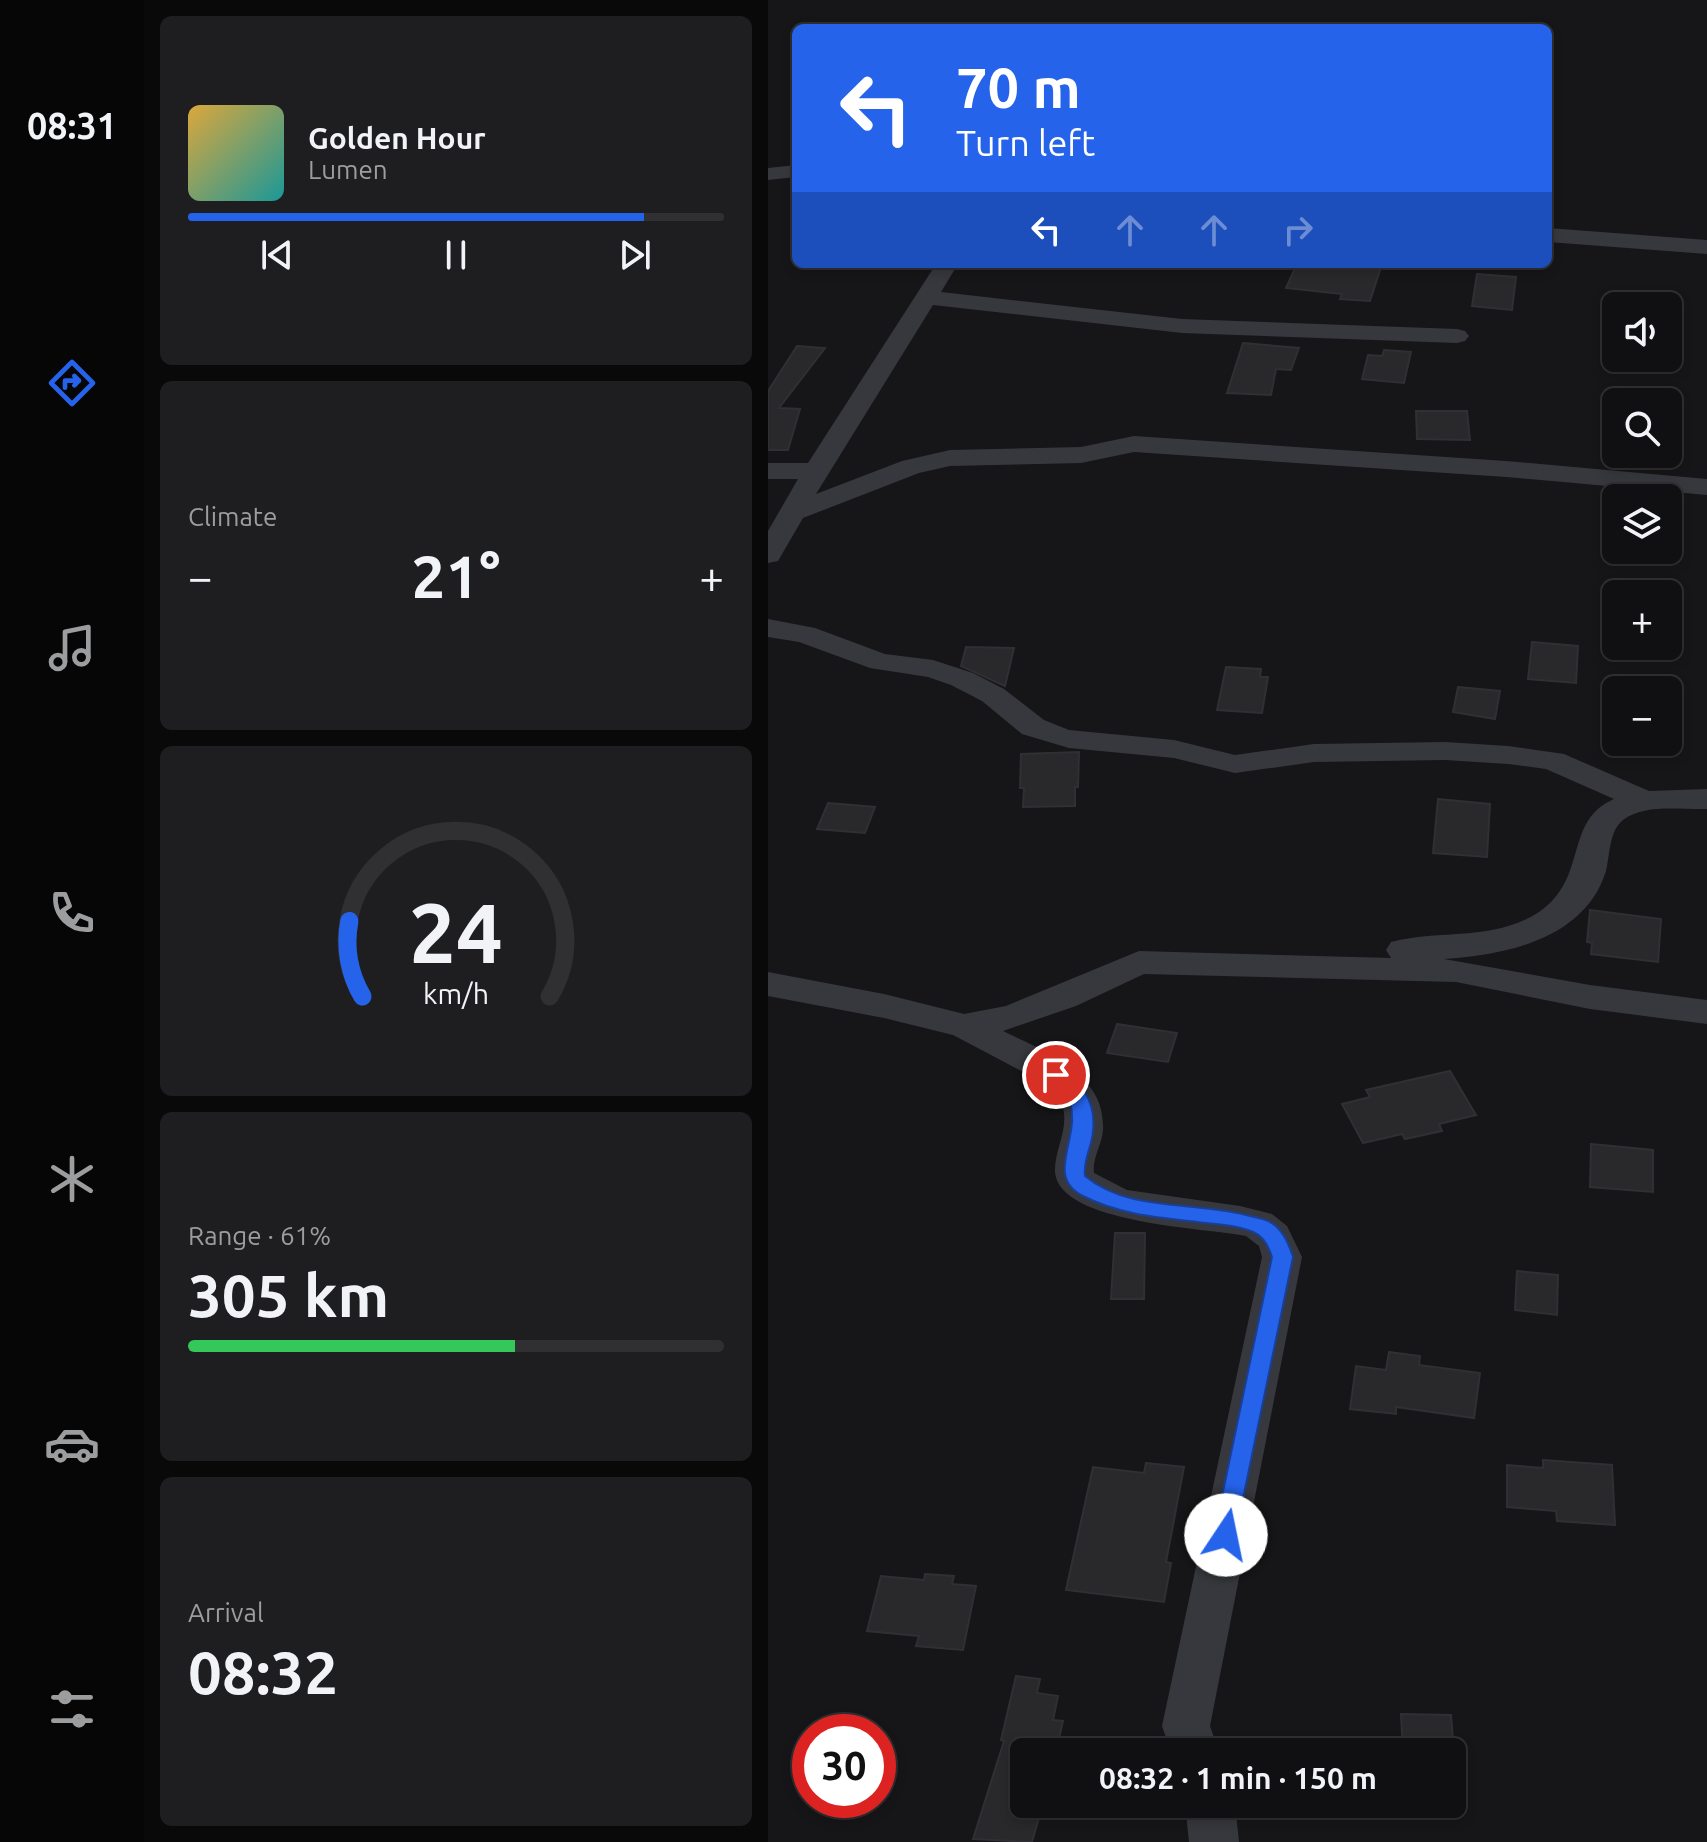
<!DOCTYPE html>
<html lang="en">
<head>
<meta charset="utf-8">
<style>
  body { margin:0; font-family:Ubuntu,sans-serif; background:#1e1e20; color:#f1f3f6; height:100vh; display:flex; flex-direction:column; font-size:30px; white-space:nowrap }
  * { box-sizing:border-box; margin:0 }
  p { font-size:26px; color:#9c9d9f }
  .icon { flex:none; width:44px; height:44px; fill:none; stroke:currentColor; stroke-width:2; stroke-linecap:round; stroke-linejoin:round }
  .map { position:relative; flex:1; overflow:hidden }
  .panel { display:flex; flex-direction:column; gap:16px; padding:16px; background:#09090a; width:624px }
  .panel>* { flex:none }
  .hud { position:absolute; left:24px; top:24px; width:760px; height:244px; border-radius:12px; box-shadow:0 4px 12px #0003,0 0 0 2px #303032; background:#2563eb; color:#fff; overflow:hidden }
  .fabs { position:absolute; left:834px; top:292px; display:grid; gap:16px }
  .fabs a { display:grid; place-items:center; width:80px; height:80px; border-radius:12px; background:#101012; box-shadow:0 4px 12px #0003,0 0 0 2px #303032; font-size:40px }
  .speed { position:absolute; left:24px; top:1714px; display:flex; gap:16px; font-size:40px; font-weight:700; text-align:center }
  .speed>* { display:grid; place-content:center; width:104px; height:104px; border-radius:50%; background:#101012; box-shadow:0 4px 12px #0003,0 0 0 2px #303032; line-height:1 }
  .speed .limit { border:12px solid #d22; background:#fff; color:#111 }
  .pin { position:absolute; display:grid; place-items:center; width:68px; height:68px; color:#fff; margin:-34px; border:4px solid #fff; border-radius:50%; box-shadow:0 2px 8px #0007 }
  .me { position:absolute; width:88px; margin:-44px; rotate:11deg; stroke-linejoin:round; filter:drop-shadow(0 0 6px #0008) }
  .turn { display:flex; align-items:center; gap:28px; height:168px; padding:0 32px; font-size:36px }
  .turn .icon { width:104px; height:104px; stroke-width:2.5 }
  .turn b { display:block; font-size:56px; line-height:68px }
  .lanes { display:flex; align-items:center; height:76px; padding:0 32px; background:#0003; justify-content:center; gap:40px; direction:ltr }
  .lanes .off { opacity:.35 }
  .big { font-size:60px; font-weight:700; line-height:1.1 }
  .panel .widget { flex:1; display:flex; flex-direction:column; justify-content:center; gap:12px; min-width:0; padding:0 28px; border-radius:12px; background:#1e1e20 }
  .panel .dial { align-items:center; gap:0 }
  .dial svg { height:208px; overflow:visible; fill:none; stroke:#303032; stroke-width:7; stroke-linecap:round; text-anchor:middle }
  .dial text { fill:#f1f3f6; stroke:none }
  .song { display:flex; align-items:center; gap:24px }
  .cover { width:96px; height:96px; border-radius:12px; background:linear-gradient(135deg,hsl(40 70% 55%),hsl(180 70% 35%)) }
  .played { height:8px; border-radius:4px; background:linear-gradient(90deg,#2563eb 85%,#303032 85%) }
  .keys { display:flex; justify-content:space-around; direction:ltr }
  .heat { display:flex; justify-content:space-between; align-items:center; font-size:44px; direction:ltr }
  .charge { height:12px; border-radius:6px; background:linear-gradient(90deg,#34c759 61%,#303032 0) }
  .trip { position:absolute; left:242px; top:1738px; width:456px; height:80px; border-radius:12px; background:#101012; box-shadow:0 4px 12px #0003,0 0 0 2px #303032; font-weight:700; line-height:80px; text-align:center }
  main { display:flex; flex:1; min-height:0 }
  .tab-bar { display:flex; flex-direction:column; width:144px; justify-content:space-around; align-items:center; background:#060607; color:#9c9d9f }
  .tab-bar .icon { width:56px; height:56px }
  .tab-bar .on { color:#2563eb }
  .tab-bar b { font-size:36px; color:#f1f3f6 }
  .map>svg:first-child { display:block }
  .building { fill:#29292c; stroke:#303034; stroke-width:2 }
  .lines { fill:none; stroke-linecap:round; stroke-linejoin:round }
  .street { fill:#37383d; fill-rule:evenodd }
  .route { fill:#2563eb; stroke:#184099; stroke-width:2 }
</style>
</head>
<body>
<main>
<nav class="tab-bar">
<b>08:31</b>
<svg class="icon on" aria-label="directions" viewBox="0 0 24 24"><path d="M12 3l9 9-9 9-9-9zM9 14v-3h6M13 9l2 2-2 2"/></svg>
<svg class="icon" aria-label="music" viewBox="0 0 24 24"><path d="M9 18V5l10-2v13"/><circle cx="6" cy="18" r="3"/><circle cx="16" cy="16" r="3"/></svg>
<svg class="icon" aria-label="phone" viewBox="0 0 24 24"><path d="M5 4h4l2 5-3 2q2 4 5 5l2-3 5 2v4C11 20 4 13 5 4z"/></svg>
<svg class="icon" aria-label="climate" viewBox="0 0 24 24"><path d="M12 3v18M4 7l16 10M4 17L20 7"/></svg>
<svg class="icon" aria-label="car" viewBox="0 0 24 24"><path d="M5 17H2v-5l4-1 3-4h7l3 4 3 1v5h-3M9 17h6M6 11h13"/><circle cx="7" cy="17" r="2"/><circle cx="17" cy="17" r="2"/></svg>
<svg class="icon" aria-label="filters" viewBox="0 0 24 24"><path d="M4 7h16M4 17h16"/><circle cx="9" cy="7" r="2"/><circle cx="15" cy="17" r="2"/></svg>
</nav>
<section class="panel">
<div class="widget">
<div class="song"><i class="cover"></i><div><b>Golden Hour</b><p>Lumen</p></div></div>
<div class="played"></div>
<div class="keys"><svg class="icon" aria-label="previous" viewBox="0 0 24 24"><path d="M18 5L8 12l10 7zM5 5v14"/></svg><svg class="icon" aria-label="pause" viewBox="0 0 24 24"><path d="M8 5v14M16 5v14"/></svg><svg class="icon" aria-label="next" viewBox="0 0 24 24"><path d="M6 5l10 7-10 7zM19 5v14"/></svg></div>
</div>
<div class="widget"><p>Climate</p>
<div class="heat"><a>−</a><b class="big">21°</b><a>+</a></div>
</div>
<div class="widget dial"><svg viewBox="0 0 100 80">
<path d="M14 69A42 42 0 1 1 86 69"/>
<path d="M14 69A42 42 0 0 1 9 40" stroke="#2563eb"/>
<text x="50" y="56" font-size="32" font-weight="700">24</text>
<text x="50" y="72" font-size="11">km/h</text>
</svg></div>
<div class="widget"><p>Range · 61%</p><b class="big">305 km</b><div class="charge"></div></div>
<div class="widget"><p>Arrival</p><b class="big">08:32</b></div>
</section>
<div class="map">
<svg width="939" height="1842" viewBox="0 0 939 1842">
  <rect width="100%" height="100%" fill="#161618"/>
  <g class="building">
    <polygon points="529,264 614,264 602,301 572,299 574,294 518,288"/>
    <polygon points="709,274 748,277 744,310 704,306"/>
    <polygon points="475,343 531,348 523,370 508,369 503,395 459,393"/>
    <polygon points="29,346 57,348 11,408 32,409 20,450 0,450 0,391"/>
    <polygon points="616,350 643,352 636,383 594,379 600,355 614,356"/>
    <polygon points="648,411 699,411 702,440 649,439"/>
    <polygon points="764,642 810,646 808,683 760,679"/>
    <polygon points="198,647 246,648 237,686 193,666"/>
    <polygon points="458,667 493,669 492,677 500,677 494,713 449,710"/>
    <polygon points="690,687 732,691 727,719 685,712"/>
    <polygon points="311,752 310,787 307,787 307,806 255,807 256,788 252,788 253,754"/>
    <polygon points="670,799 722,804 719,857 665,853"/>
    <polygon points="60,803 107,807 97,833 49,829"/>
    <polygon points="822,910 893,919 890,962 823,954 824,943 819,942"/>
    <polygon points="349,1024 409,1033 400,1062 339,1053"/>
    <polygon points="682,1071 708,1115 671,1124 674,1131 637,1139 634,1134 595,1143 574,1104 602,1097 598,1090"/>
    <polygon points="823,1144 885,1150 885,1192 822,1187"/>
    <polygon points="347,1233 377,1233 376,1299 343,1299"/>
    <polygon points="749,1271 790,1275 789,1315 747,1310"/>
    <polygon points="621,1352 652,1356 651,1365 712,1373 706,1418 628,1407 628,1414 582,1409 588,1366 618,1370"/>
    <polygon points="775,1460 844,1465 847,1525 789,1521 788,1511 739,1507 739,1465 775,1468"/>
    <polygon points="378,1463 416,1467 398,1562 403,1563 396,1602 298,1590 325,1467 376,1473"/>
    <polygon points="157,1574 186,1576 184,1584 208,1586 195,1650 148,1646 151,1636 99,1631 113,1576 156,1580"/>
    <polygon points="248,1676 272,1679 269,1693 290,1696 285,1720 295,1721 289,1747 256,1743 256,1804 275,1804 264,1842 205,1839 236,1741 233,1740"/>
    <polygon points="633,1714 683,1715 686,1752 635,1752"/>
  </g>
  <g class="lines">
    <g class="street">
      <polygon points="28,165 28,177 0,180 0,168"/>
      <polygon points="780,228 939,240 939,254 780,242"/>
      <polygon points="168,264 190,264 173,292 414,319 689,329 697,331 701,336 697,341 689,343 414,333 165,305 48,494 134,461 182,450 313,447 366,436 738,461 939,479 939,495 738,477 366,452 313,463 182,466 151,473 35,518 10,561 0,563 0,531 30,479 0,479 0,463 40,463"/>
      <path d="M0 619 47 628 117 654 165 660 205 673 236 689 276 720 301 730 406 740 467 755 546 744 677 742 740 746 796 754 881 791 939 789V809C913 810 877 803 855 820 841 831 842 855 838 871 817 939 738 955 676 959L822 985 939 1000V1024L822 1009 688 982 376 974 308 1006 235 1031C277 1052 338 1073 335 1130 334 1145 324 1158 326 1173L359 1190 472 1206 504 1214 519 1226 534 1257 442 1726 451 1752H403L394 1726 494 1257 491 1246 478 1236C439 1228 291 1224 287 1172 286 1145 307 1123 289 1094L261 1075 185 1035 116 1018 0 996V972L116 994 196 1014 238 1006 371 951 623 958 618 950 623 942C673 929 725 942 771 912 821 878 795 821 846 799L778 769 740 764 677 760 546 762 467 773 406 758 301 748 254 734 214 701 183 685 160 677 102 668 31 642 0 637Z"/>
      <polygon points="417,1804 467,1804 471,1842 421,1842"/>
    </g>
  </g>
  <path class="route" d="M288 1069C314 1076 328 1105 325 1131 324 1147 315 1159 317 1176 360 1212 426 1201 478 1215 485 1217 495 1218 502 1222 515 1229 521 1244 525 1257L466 1542 458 1545 449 1542 446 1535 504 1257C501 1248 497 1238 487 1233 474 1226 454 1225 439 1223 397 1218 354 1216 315 1196 276 1176 313 1139 302 1102 298 1089 285 1086 278 1075Z"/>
</svg>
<div class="fabs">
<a><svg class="icon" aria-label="sound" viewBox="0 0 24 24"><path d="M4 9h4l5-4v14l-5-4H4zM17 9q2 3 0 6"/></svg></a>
<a><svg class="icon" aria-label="search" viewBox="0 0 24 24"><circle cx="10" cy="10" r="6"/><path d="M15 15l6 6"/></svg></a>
<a><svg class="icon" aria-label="layers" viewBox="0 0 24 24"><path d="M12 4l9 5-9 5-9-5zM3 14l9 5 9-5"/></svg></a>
<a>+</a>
<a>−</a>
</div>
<div class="speed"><div class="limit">30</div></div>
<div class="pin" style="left:288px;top:1075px;background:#d93025"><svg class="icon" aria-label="arrive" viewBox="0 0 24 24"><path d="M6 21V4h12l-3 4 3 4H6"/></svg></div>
<svg class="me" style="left:458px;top:1535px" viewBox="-20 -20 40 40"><circle r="19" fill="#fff"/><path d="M0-13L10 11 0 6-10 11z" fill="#2563eb"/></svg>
<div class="trip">08:32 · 1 min · 150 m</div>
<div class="hud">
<div class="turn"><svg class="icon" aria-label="left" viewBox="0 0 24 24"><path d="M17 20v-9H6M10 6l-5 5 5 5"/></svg><div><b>70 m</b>Turn left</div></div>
<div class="lanes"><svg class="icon" aria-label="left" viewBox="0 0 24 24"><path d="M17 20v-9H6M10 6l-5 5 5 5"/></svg><svg class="icon off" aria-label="ahead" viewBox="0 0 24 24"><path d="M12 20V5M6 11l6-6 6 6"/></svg><svg class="icon off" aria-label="ahead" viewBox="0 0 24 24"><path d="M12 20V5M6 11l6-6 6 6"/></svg><svg class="icon off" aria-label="right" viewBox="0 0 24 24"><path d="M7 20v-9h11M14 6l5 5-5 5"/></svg></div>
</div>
</div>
</main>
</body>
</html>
